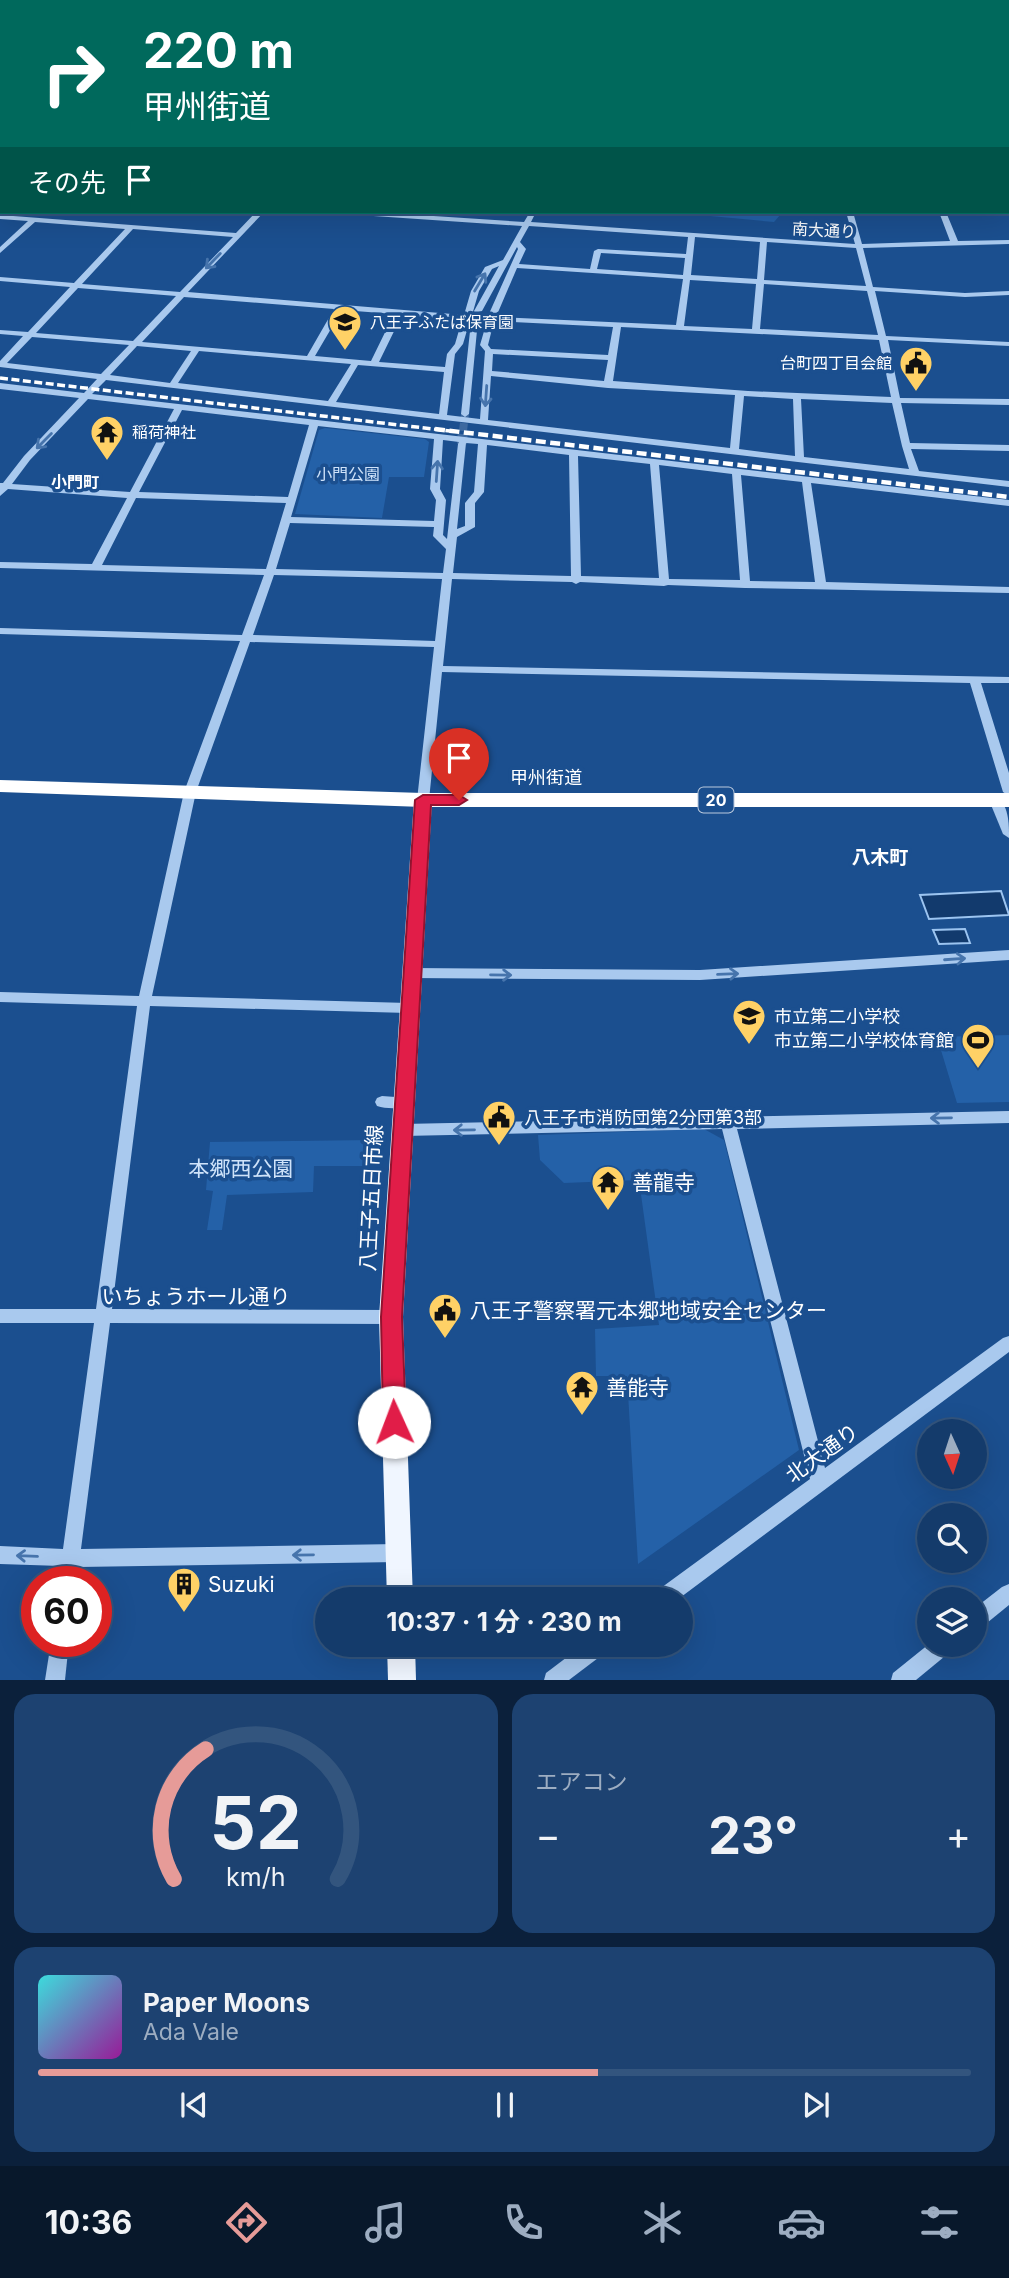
<!DOCTYPE html>
<html lang="ja">
<head>
<meta charset="utf-8">
<style>
  body { margin:0; font-family:Inter,"Noto Sans JP",sans-serif; background:#1d4271; color:#f1f3f6; height:100vh; display:flex; flex-direction:column; font-size:26px; white-space:nowrap }
  * { box-sizing:border-box; margin:0 }
  p { font-size:23px; color:#9dadc1 }
  .icon { flex:none; width:38px; height:38px; fill:none; stroke:currentColor; stroke-width:2; stroke-linecap:round; stroke-linejoin:round }
  .map { position:relative; height:1680px; overflow:hidden }
  .drawer { display:flex; flex-direction:column; gap:14px; padding:14px; background:#0b203b; flex:1 }
  .drawer>* { flex:none }
  .guide { position:absolute; left:0px; top:0px; width:1010px; height:214px; box-shadow:0 7px 28px #0002,0 0 0 2px #33557e; background:#00695c; color:#fff; overflow:hidden }
  .needle { width:46px; rotate:177deg }
  .buttons { position:absolute; left:917px; top:1419px; display:grid; gap:14px }
  .buttons a { display:grid; place-items:center; width:70px; height:70px; border-radius:50%; background:#143b6b; box-shadow:0 7px 28px #0002,0 0 0 2px #33557e; font-size:35px }
  .speed { position:absolute; left:21px; top:1566px; display:flex; gap:14px; font-size:35px; font-weight:700; text-align:center }
  .speed>* { display:grid; place-content:center; width:91px; height:91px; border-radius:50%; background:#143b6b; box-shadow:0 7px 28px #0002,0 0 0 2px #33557e; line-height:1 }
  .speed .limit { border:10px solid #d22; background:#fff; color:#111 }
  .pin { position:absolute; display:grid; place-items:center; width:60px; height:60px; color:#fff; margin:-72px -30px; border-radius:50% 50% 50% 0; rotate:-45deg; box-shadow:0 0 7px #0007 }
  .pin .icon { rotate:45deg }
  .me { position:absolute; width:77px; margin:-38px; rotate:358deg; stroke-linejoin:round; filter:drop-shadow(0 0 5px #0008) }
  .turn { display:flex; align-items:center; gap:24px; height:147px; padding:0 28px; font-size:32px }
  .turn .icon { width:91px; height:91px; stroke-width:2.5 }
  .turn b { display:block; font-size:49px; line-height:60px }
  .then { display:flex; align-items:center; height:66px; padding:0 28px; background:#0003; gap:14px; font-size:26px }
  .big { font-size:52px; font-weight:700; line-height:1.1 }
  .drawer .widget { flex:1; display:flex; flex-direction:column; justify-content:center; gap:10px; min-width:0; padding:0 24px; border-radius:21px; background:#1d4271 }
  .drawer .dial { align-items:center; gap:0 }
  .dial svg { height:182px; overflow:visible; fill:none; stroke:#33557e; stroke-width:7; stroke-linecap:round; text-anchor:middle }
  .dial text { fill:#f1f3f6; stroke:none }
  .song { display:flex; align-items:center; gap:21px }
  .cover { width:84px; height:84px; border-radius:10px; background:linear-gradient(135deg,hsl(180 70% 55%),hsl(300 70% 35%)) }
  .played { height:7px; border-radius:4px; background:linear-gradient(90deg,#e69b98 60%,#33557e 60%) }
  .keys { display:flex; justify-content:space-around; direction:ltr }
  .heat { display:flex; justify-content:space-between; align-items:center; font-size:38px; direction:ltr }
  .drawer .tiles { flex:1; display:grid; gap:14px; grid-template-columns:1fr 1fr }
  .widget:last-child { grid-column:span 2 }
  .trip { position:absolute; left:315px; top:1587px; width:378px; height:70px; border-radius:35px; background:#143b6b; box-shadow:0 7px 28px #0002,0 0 0 2px #33557e; font-weight:700; line-height:70px; text-align:center }
  .menu { display:flex; height:112px; justify-content:space-around; align-items:center; background:#08182b; color:#9dadc1 }
  .menu .icon { width:49px; height:49px }
  .menu .current { color:#e69b98 }
  .menu b { font-size:32px; color:#f1f3f6 }
  .map>svg:first-child { display:block }
  .green { fill:#2461a8 }
  .water { fill:#123a6d; stroke:#9cc4f0; stroke-width:2 }
  .lines { fill:none; stroke-linecap:round; stroke-linejoin:round }
  .minor-tunnel-far1 { stroke:#3d69a0; stroke-width:8; stroke-dasharray:8 3.5; stroke-linecap:butt }
  .minor-tunnel { stroke:#3d69a0; stroke-width:10; stroke-dasharray:10 5; stroke-linecap:butt }
  .minor { fill:#a9c9ee; fill-rule:evenodd }
  .major { fill:#f0f6ff; fill-rule:evenodd }
  .highway { fill:#fff; fill-rule:evenodd }
  .rail-far1 { stroke:#fff; stroke-width:3.5; stroke-dasharray:8 3.5; stroke-linecap:butt }
  .rail { stroke:#fff; stroke-width:4.5; stroke-dasharray:10 4.5; stroke-linecap:butt }
  .oneway { stroke:#4674ac }
  .route { fill:#e11d48; stroke:#92132f; stroke-width:2 }
  .labels { text-anchor:middle; dominant-baseline:central; stroke-width:7; stroke-linejoin:round; paint-order:stroke }
  .far-street-label { font-size:16px; fill:#fff; stroke:#1b4f8f }
  .far-poi-label { font-size:16px; fill:#fff; stroke:#1b4f8f; text-anchor:start }
  .far-park-label { font-size:16px; fill:#cfe3fa; stroke:#1b4f8f }
  .far-neighbourhood-label { font-size:16px; font-weight:bold; fill:#fff; stroke:#1b4f8f }
  .shield { fill:#1b4f8f; stroke:#bbcadd; stroke-width:2 }
  .shield-label { font-size:16px; font-weight:bold; fill:#fff }
  .street-label { font-size:18px; fill:#fff; stroke:#1b4f8f }
  .poi-label { font-size:18px; fill:#fff; stroke:#1b4f8f; text-anchor:start }
  .neighbourhood-label { font-size:19px; font-weight:bold; fill:#fff; stroke:#1b4f8f }
  .near-park-label { font-size:21px; fill:#cfe3fa; stroke:#1b4f8f }
  .near-poi-label { font-size:21px; fill:#fff; stroke:#1b4f8f; text-anchor:start }
  .near-street-label { font-size:21px; fill:#fff; stroke:#1b4f8f }
</style>
</head>
<body>
<div class="map">
<svg width="1009" height="1680" viewBox="0 0 1009 1680">
  <rect width="100%" height="100%" fill="#1b4f8f"/>
  <g class="green">
    <polygon points="21,0 674,0 17,2"/>
    <polygon points="667,212 781,212 781,214 774,222"/>
    <polygon points="325,428 425,439 429,442 424,477 389,477 382,518 295,514 319,430"/>
    <polygon points="1009,1035 1009,1102 957,1103 937,1037"/>
    <polygon points="704,1129 724,1140 799,1450 638,1564 627,1376 596,1376 595,1329 659,1325 639,1180 564,1183 540,1160 538,1135"/>
    <polygon points="374,1140 372,1166 314,1166 313,1192 227,1195 222,1230 207,1230 213,1191 206,1190 210,1142"/>
  </g>
  <g class="water">
    <polygon points="1001,891 1009,915 929,919 920,895"/>
    <polygon points="965,929 970,943 939,944 933,930"/>
  </g>
  <g class="lines">
    <polyline class="minor-tunnel-far1" points="463,431 465,414"/>
    <polyline class="minor-tunnel" points="462,444 463,429"/>
    <g class="minor">
      <polygon points="678,0 684,0 677,2"/>
      <polygon points="789,0 796,0 787,2"/>
      <polygon points="1009,4 1009,8 1008,9 1008,5"/>
      <rect x="0" y="17" width="2" height="4"/>
      <polygon points="1008,33 1009,34 1009,39 1008,38"/>
      <rect x="0" y="45" width="2" height="4"/>
      <rect x="1008" y="48" width="1" height="4"/>
      <polygon points="2,58 2,63 0,64 0,59"/>
      <rect x="1008" y="80" width="1" height="4"/>
      <rect x="0" y="84" width="2" height="4"/>
      <rect x="1008" y="109" width="1" height="4"/>
      <rect x="1008" y="151" width="1" height="4"/>
      <polygon points="0,184 2,184 0,189"/>
      <path d="M256 212H264L188 292 464 315 471 291 485 267 503 260 522 226 344 214 341 212H372L524 222 530 212H536L531 222 855 244 846 212H853L862 244 950 241 939 212H946L958 241 1009 240V244L863 248 873 287 965 293 1009 291V295L965 297 875 291 886 336 1009 342V346L888 340 900 398 1009 399V405L901 403 910 443 1009 445V451L911 449 919 471 1009 481V487L106 380 92 394 1009 500V506L811 483 826 582 1009 587V593L745 588 668 585 664 586 580 582 576 584 572 582 452 579 443 666 1009 677V683H981L1009 773V796L1003 792 970 683 442 672 429 800 423 804 417 800 434 647 250 642 196 792 152 996 408 1003 413 1004 415 1008 413 1012 408 1013 150 1006 112 1309 391 1310 397 1312 399 1317 397 1322 391 1324 110 1323 81 1549 398 1544 404 1547 407 1553 404 1559 398 1562 79 1567 77 1582H59L61 1566 0 1564V1546L63 1549 94 1323H0V1309H96L137 1006 0 1002V992L139 996 184 792 240 641 0 634V628L242 635 264 575 0 568V562L92 564 127 498 8 489 0 496V483H3L24 456 79 398 0 389V383L84 393 97 379 0 367V361L23 336 0 334V330L28 332 70 287 0 281V277L74 283 125 229 35 222 0 253V247L28 221 0 219V215L236 233ZM529 226 688 237 686 254 598 249 594 251 590 269 519 264 526 249 520 242ZM133 229 233 237 180 292 82 284ZM695 237 760 242 757 279 691 275ZM767 242 856 248 866 286 764 280ZM517 247 518 249 488 316 472 315 479 291 492 269 499 266 474 311 475 313 482 311ZM601 253 685 258 683 275 597 269ZM517 268 683 279 676 325 496 317ZM690 280 756 284 752 329 684 326ZM764 284 867 291 878 335 760 329ZM78 288 176 296 133 341 36 333ZM184 297 334 309 307 356 142 342ZM342 310 394 314 371 361 315 356ZM402 315 462 320 455 344 447 354 445 367 379 362ZM470 320H473L471 322 461 414 465 417 469 414 478 320 487 321 480 345 485 351 480 419 447 415 455 354 463 344ZM494 321 613 327 608 355 491 349 488 345ZM621 327 879 340 891 397 748 391 613 381ZM32 337 129 345 101 374 7 363ZM137 346 191 351 170 383 110 375ZM199 351 351 364 328 401 178 383ZM493 354 608 360 604 381 492 371ZM358 365 444 372 439 414 336 402ZM491 376 608 388 735 395 730 448 488 420ZM744 396 793 399 795 456 739 449ZM88 399 174 409 130 492 12 484 30 460ZM801 399 892 403 902 446 909 469 804 457ZM182 410 309 425 288 497 139 492ZM318 426 434 439 430 489 436 500 434 521 291 517ZM443 440 459 442 458 444 447 539 443 535 446 500 440 489ZM466 443 478 444 474 492 465 503V526L457 529ZM487 445 569 455 571 576 453 573 457 537 475 527V503L484 492ZM578 456 650 464 659 578 581 576ZM659 465 732 474 740 580 669 579ZM741 475 802 482 815 582 750 581ZM136 498 286 503 266 569 102 565ZM290 523 434 527 433 536 446 549 443 573 276 569ZM274 575 442 579 435 641 253 635Z"/>
      <path d="M995 796C1009 804 1009 823 1009 838L1003 834 989 800Z"/>
      <polygon points="1009,950 1009,960 700,980 411,978 406,976 404,973 406,970 411,968 700,970"/>
      <path d="M382 1096 409 1098 411 1102 409 1106C400 1109 386 1109 377 1106L375 1102 377 1098Z"/>
      <polygon points="1009,1111 1009,1123 737,1129 825,1468 1003,1338 1009,1336 1009,1352 677,1600 652,1600 654,1593 810,1479 722,1129 403,1136 398,1134 396,1130 398,1126 403,1124"/>
      <polygon points="1009,1584 1009,1605 982,1627 975,1629 975,1608 1002,1587"/>
      <polygon points="51,1642 69,1642 65,1680 45,1680"/>
      <polygon points="929,1644 952,1645 950,1652 916,1680 891,1680 893,1673"/>
      <polygon points="583,1645 608,1645 606,1652 569,1680 544,1680 546,1673"/>
    </g>
    <g class="major">
      <polygon points="0,0 9,0 0,4"/>
      <polygon points="423,795 432,800 403,1317 413,1600 387,1600 379,1317 414,800"/>
      <polygon points="387,1645 415,1645 416,1680 388,1680"/>
    </g>
    <polygon class="highway" points="0,780 423,793 1009,793 1009,807 423,807 0,792"/>
    <polyline class="rail-far1" points="0,378 450,431"/>
    <polyline class="rail" points="435,429 1009,497"/>
  </g>
  <defs><path id="oneway-shaft" d="M-6 0H5M1.5-3L5.5 0L1.5 3" fill="none" stroke-width="1.6" stroke-linecap="round" stroke-linejoin="round" transform="scale(1.75)"/></defs>
  <g class="oneway">
    <use href="#oneway-shaft" transform="translate(213 261) rotate(134)"/>
    <use href="#oneway-shaft" transform="translate(480 282) rotate(-59)"/>
    <use href="#oneway-shaft" transform="translate(486 396) rotate(94)"/>
    <use href="#oneway-shaft" transform="translate(44 441) rotate(135)"/>
    <use href="#oneway-shaft" transform="translate(437 471) rotate(-86)"/>
    <use href="#oneway-shaft" transform="translate(955 959) rotate(-4)"/>
    <use href="#oneway-shaft" transform="translate(728 974) rotate(-2)"/>
    <use href="#oneway-shaft" transform="translate(501 975) rotate(1)"/>
    <use href="#oneway-shaft" transform="translate(941 1118) rotate(179)"/>
    <use href="#oneway-shaft" transform="translate(464 1130) rotate(179)"/>
    <use href="#oneway-shaft" transform="translate(303 1555) rotate(179)"/>
    <use href="#oneway-shaft" transform="translate(27 1556) rotate(-178)"/>
  </g>
  <polygon class="route" points="423,795 459,795 467,800 459,805 431,805 402,1317 406,1422 402,1429 394,1432 387,1429 383,1422 381,1317 415,800"/>
  <defs>
    <symbol id="school-pin" viewBox="-11 -11 22 30"><path d="M0 17L-7.5 6A9.5 9.5 0 1 1 7.5 6Z" fill="#ffd166" stroke="#1b4f8f"/><path d="M0-5L7-2L0 1L-7-2ZM-4 1L0 2.5L4 1V4Q0 6-4 4Z" fill="#111"/></symbol>
    <symbol id="civic-pin" viewBox="-11 -11 22 30"><path d="M0 17L-7.5 6A9.5 9.5 0 1 1 7.5 6Z" fill="#ffd166" stroke="#1b4f8f"/><path d="M-.6-6.5H3V-4.5H.6V-3L4-1V1h2V6H-6V1h2V-1L-.6-3ZM-1.2 2.5V6h2.4V2.5Z" fill="#111"/></symbol>
    <symbol id="temple-pin" viewBox="-11 -11 22 30"><path d="M0 17L-7.5 6A9.5 9.5 0 1 1 7.5 6Z" fill="#ffd166" stroke="#1b4f8f"/><path d="M0-6L5-2H3V0L6.5 2.5H4V6H1.5V3h-3V6H-4V2.5H-6.5L-3 0V-2H-5Z" fill="#111"/></symbol>
    <symbol id="stadium-pin" viewBox="-11 -11 22 30"><path d="M0 17L-7.5 6A9.5 9.5 0 1 1 7.5 6Z" fill="#ffd166" stroke="#1b4f8f"/><path d="M0-5a6.5 5 0 1 0 0 10a6.5 5 0 1 0 0-10ZM-3.5-1.8h7v3.6h-7Z" fill="#111"/></symbol>
    <symbol id="building-pin" viewBox="-11 -11 22 30"><path d="M0 17L-7.5 6A9.5 9.5 0 1 1 7.5 6Z" fill="#ffd166" stroke="#1b4f8f"/><path d="M-4-6H4V6H1V3H-1V6H-4ZM-2.5-4.3h1.7v1.8h-1.7ZM.8-4.3h1.7v1.8H.8ZM-2.5-1h1.7V.8h-1.7ZM.8-1h1.7V.8H.8Z" fill="#111"/></symbol>
  </defs>
  <g fill-rule="evenodd">
    <use href="#school-pin" x="326" y="303" width="38" height="52"/>
    <use href="#civic-pin" x="897" y="344" width="38" height="52"/>
    <use href="#temple-pin" x="88" y="413" width="38" height="52"/>
    <use href="#school-pin" x="730" y="997" width="38" height="52"/>
    <use href="#stadium-pin" x="959" y="1021" width="38" height="52"/>
    <use href="#civic-pin" x="480" y="1098" width="38" height="52"/>
    <use href="#temple-pin" x="589" y="1163" width="38" height="52"/>
    <use href="#civic-pin" x="426" y="1291" width="38" height="52"/>
    <use href="#temple-pin" x="563" y="1368" width="38" height="52"/>
    <use href="#building-pin" x="165" y="1565" width="38" height="52"/>
  </g>
  <g class="labels">
    <g class="far-street-label">
      <text transform="translate(824 230) rotate(3)">南大通り</text>
    </g>
    <g class="far-poi-label">
      <text x="370" y="322">八王子ふたば保育園</text>
      <text x="892" y="363" text-anchor="end">台町四丁目会館</text>
      <text x="132" y="432">稲荷神社</text>
    </g>
    <g class="far-park-label">
      <text x="348" y="474">小門公園</text>
    </g>
    <g class="far-neighbourhood-label">
      <text x="75" y="482">小門町</text>
    </g>
    <rect class="shield" x="698.5" y="787.5" width="35" height="25" rx="5"/>
    <g class="shield-label">
      <text x="716" y="800">20</text>
    </g>
    <g class="street-label">
      <text x="546" y="777">甲州街道</text>
    </g>
    <g class="poi-label">
      <text x="774" y="1016">市立第二小学校</text>
      <text x="954" y="1040" text-anchor="end">市立第二小学校体育館</text>
      <text x="524" y="1117">八王子市消防団第2分団第3部</text>
    </g>
    <g class="neighbourhood-label">
      <text x="880" y="857">八木町</text>
    </g>
    <g class="near-park-label">
      <text x="241" y="1168">本郷西公園</text>
    </g>
    <g class="near-poi-label">
      <text x="632" y="1182">善龍寺</text>
      <text x="470" y="1310">八王子警察署元本郷地域安全センター</text>
      <text x="606" y="1387">善能寺</text>
      <text x="208" y="1584">Suzuki</text>
    </g>
    <g class="near-street-label">
      <text transform="translate(371 1198) rotate(-87)">八王子五日市線</text>
      <text x="196" y="1296">いちょうホール通り</text>
      <text transform="translate(822 1453) rotate(-36)">北大通り</text>
    </g>
  </g>
</svg>
<div class="buttons">
<a><svg class="needle" viewBox="-14 -14 28 28"><path d="M0-13l5 13h-10z" fill="#e53935"/><path d="M0 13l5-13h-10z" fill="#9dadc1"/></svg></a>
<a><svg class="icon" aria-label="search" viewBox="0 0 24 24"><circle cx="10" cy="10" r="6"/><path d="M15 15l6 6"/></svg></a>
<a><svg class="icon" aria-label="layers" viewBox="0 0 24 24"><path d="M12 4l9 5-9 5-9-5zM3 14l9 5 9-5"/></svg></a>
</div>
<div class="speed"><div class="limit">60</div></div>
<div class="pin" style="left:459px;top:800px;background:#d93025"><svg class="icon" aria-label="arrive" viewBox="0 0 24 24"><path d="M6 21V4h12l-3 4 3 4H6"/></svg></div>
<svg class="me" style="left:394px;top:1422px" viewBox="-20 -20 40 40"><circle r="19" fill="#fff"/><path d="M0-13L10 11 0 6-10 11z" fill="#e11d48"/></svg>
<div class="trip">10:37 · 1 分 · 230 m</div>
<div class="guide">
<div class="turn"><svg class="icon" aria-label="right" viewBox="0 0 24 24"><path d="M7 20v-9h11M14 6l5 5-5 5"/></svg><div><b>220 m</b>甲州街道</div></div>
<div class="then">その先<svg class="icon" aria-label="arrive" viewBox="0 0 24 24"><path d="M6 21V4h12l-3 4 3 4H6"/></svg></div>
</div>
</div>
<section class="drawer">
<div class="tiles">
<div class="widget dial"><svg viewBox="0 0 100 80">
<path d="M14 69A42 42 0 1 1 86 69"/>
<path d="M14 69A42 42 0 0 1 28 12" stroke="#e69b98"/>
<text x="50" y="56" font-size="32" font-weight="700">52</text>
<text x="50" y="72" font-size="11">km/h</text>
</svg></div>
<div class="widget"><p>エアコン</p>
<div class="heat"><a>−</a><b class="big">23°</b><a>+</a></div>
</div>
<div class="widget">
<div class="song"><i class="cover"></i><div><b>Paper Moons</b><p>Ada Vale</p></div></div>
<div class="played"></div>
<div class="keys"><svg class="icon" aria-label="previous" viewBox="0 0 24 24"><path d="M18 5L8 12l10 7zM5 5v14"/></svg><svg class="icon" aria-label="pause" viewBox="0 0 24 24"><path d="M8 5v14M16 5v14"/></svg><svg class="icon" aria-label="next" viewBox="0 0 24 24"><path d="M6 5l10 7-10 7zM19 5v14"/></svg></div>
</div>
</div>
</section>
<nav class="menu">
<b>10:36</b>
<svg class="icon current" aria-label="directions" viewBox="0 0 24 24"><path d="M12 3l9 9-9 9-9-9zM9 14v-3h6M13 9l2 2-2 2"/></svg>
<svg class="icon" aria-label="music" viewBox="0 0 24 24"><path d="M9 18V5l10-2v13"/><circle cx="6" cy="18" r="3"/><circle cx="16" cy="16" r="3"/></svg>
<svg class="icon" aria-label="phone" viewBox="0 0 24 24"><path d="M5 4h4l2 5-3 2q2 4 5 5l2-3 5 2v4C11 20 4 13 5 4z"/></svg>
<svg class="icon" aria-label="climate" viewBox="0 0 24 24"><path d="M12 3v18M4 7l16 10M4 17L20 7"/></svg>
<svg class="icon" aria-label="car" viewBox="0 0 24 24"><path d="M5 17H2v-5l4-1 3-4h7l3 4 3 1v5h-3M9 17h6M6 11h13"/><circle cx="7" cy="17" r="2"/><circle cx="17" cy="17" r="2"/></svg>
<svg class="icon" aria-label="filters" viewBox="0 0 24 24"><path d="M4 7h16M4 17h16"/><circle cx="9" cy="7" r="2"/><circle cx="15" cy="17" r="2"/></svg>
</nav>
</body>
</html>
